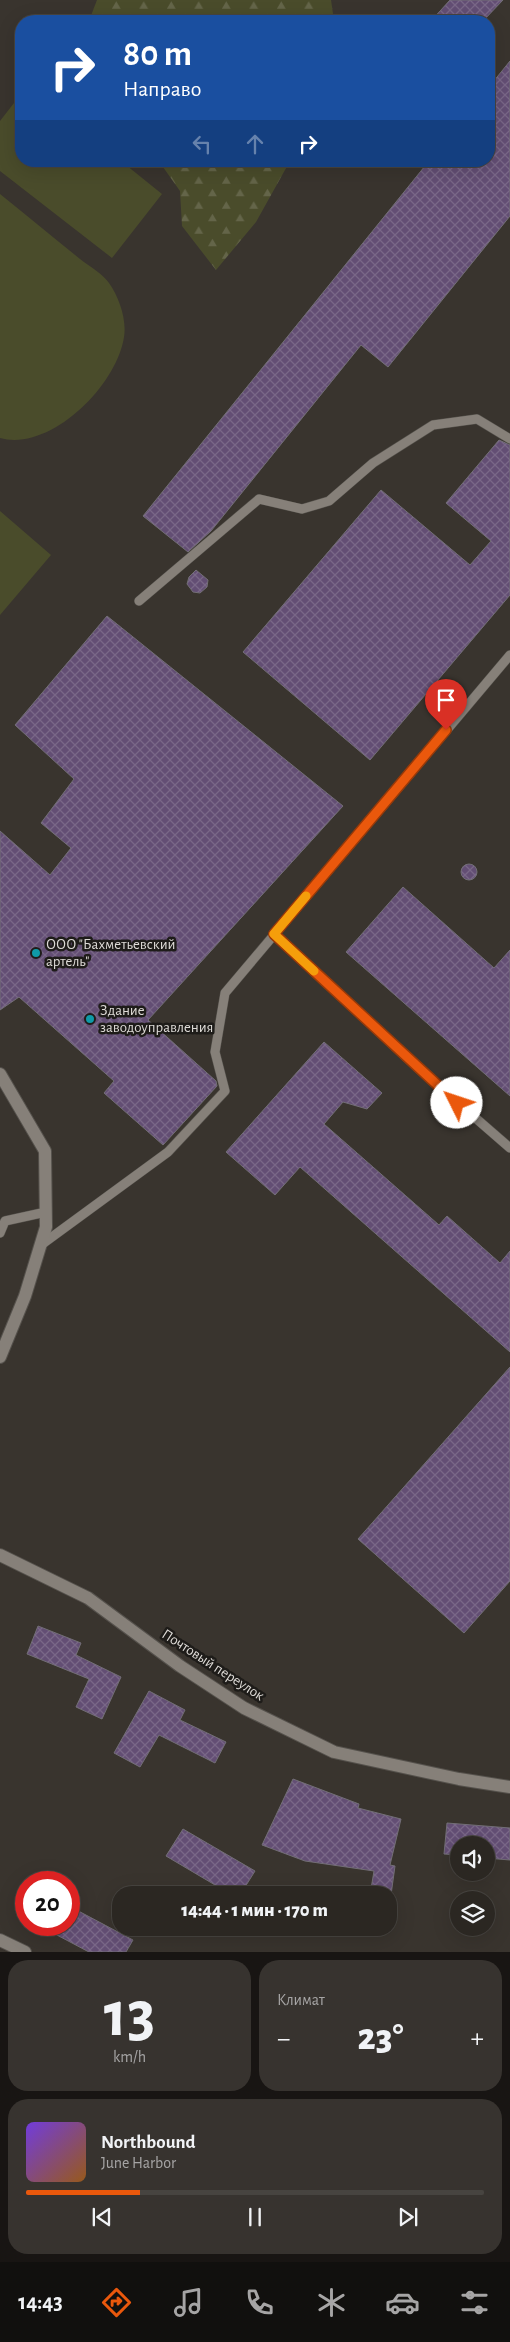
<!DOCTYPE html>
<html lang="ru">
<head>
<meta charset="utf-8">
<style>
  body { margin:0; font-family:"Alegreya Sans",sans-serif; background:#37332f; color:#f1f3f6; height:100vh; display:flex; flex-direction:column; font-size:19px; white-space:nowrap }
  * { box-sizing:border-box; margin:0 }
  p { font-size:16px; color:#a6a5a5 }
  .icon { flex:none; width:28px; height:28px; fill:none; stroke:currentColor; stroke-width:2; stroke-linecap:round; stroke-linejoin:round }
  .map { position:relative; height:1952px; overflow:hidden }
  .details { display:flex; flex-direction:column; gap:8px; padding:8px; background:#181513; flex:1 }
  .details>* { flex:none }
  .top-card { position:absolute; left:15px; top:15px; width:480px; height:152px; border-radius:20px; box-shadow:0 5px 20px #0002,0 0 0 1px #474440; background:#1a4fa0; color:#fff; overflow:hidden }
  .fabs { position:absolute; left:450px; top:1836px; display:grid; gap:10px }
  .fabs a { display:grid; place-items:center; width:45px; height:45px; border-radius:50%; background:#2b2722; box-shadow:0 5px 20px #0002,0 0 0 1px #474440; font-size:25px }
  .speed { position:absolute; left:15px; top:1871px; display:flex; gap:10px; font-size:25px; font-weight:700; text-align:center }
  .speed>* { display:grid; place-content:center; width:65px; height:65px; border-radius:50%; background:#2b2722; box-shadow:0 5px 20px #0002,0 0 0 1px #474440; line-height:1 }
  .speed .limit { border:8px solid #d22; background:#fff; color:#111 }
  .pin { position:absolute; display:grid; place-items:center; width:42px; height:42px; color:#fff; margin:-51px -21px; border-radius:50% 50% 50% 0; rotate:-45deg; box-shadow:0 0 5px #0007 }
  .pin .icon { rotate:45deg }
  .me { position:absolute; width:55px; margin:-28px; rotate:311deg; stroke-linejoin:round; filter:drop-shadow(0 0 4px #0008) }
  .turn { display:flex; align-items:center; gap:18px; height:105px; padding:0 25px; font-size:22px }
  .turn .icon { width:65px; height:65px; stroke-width:2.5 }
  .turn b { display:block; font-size:35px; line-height:42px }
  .lanes { display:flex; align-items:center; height:48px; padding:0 25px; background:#0003; justify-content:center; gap:25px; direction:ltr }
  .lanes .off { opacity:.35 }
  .big { font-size:38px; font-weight:800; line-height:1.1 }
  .details .widget { flex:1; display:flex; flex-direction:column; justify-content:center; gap:8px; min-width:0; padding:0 18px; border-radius:20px; background:#37332f }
  .details .dial { align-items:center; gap:0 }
  .dial b { font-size:65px; line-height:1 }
  .song { display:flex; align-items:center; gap:15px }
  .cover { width:60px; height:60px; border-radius:8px; background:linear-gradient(135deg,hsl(260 70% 55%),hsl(30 70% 35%)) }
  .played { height:5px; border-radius:2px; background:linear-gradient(90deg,#ea580c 25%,#474440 25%) }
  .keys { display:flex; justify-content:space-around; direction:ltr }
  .heat { display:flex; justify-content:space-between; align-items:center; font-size:28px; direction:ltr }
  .details .tiles { flex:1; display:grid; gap:8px; grid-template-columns:1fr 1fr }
  .widget:last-child { grid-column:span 2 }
  .trip { position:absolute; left:112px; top:1886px; width:285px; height:50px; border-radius:20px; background:#2b2722; box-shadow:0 5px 20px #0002,0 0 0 1px #474440; font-weight:800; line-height:50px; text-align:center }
  .menu { display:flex; height:80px; justify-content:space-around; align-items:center; background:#11100e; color:#a6a5a5 }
  .menu .icon { width:35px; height:35px }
  .menu .current { color:#ea580c }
  .menu b { font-size:22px; color:#f1f3f6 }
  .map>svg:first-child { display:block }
  .forest { fill:url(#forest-firs) }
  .park { fill:#4a4c2b }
  .building { fill:url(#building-cross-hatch); stroke:#726e76 }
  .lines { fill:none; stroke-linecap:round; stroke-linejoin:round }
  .service-casing { stroke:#55514c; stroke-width:10 }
  .minor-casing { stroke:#55514c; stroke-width:14 }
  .service { stroke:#868079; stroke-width:9 }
  .minor { stroke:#868079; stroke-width:12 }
  .route-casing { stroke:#983908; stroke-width:12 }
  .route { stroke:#ea580c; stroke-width:9 }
  .slow { stroke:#f59e0b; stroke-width:9 }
  .culture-dot { fill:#0f9aa8; stroke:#1e1c19; stroke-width:2 }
  .labels { text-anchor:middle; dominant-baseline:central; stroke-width:5; stroke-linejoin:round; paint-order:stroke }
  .poi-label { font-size:15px; fill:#dedbd7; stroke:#1e1c19; text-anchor:start }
  .street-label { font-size:15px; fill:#dedbd7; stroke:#1e1c19 }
</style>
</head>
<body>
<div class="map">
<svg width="510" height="1952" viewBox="0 0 510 1952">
  <defs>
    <pattern id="forest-firs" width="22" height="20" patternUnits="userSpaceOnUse" patternTransform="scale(1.25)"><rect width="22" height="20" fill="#4a4c2b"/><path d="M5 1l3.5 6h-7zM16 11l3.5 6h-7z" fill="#646549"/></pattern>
    <pattern id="building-cross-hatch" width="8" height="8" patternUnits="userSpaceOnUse" patternTransform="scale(1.25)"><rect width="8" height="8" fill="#634e74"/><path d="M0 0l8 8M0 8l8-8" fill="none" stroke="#796787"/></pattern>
  </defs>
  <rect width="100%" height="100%" fill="#39342e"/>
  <g class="forest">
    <polygon points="97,0 331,0 334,21 89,21"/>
    <polygon points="156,161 290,161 256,222 216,270 182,226 180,191 163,167"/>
  </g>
  <g class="park">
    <polygon points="21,94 21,161 121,161 162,194 112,258 0,171 0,121"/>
    <path d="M0 194C27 216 53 237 80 259 89 266 103 274 109 283 119 297 127 320 124 337 117 385 51 452 0 438Z"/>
    <polygon points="0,511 51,555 0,615"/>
  </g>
  <g class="building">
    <polygon points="450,0 503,0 483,21 431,21"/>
    <polygon points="510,61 510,216 388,367 361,345 211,531 188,552 143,516 429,161 489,161 489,87"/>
    <polygon points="499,440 510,445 510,595 370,760 243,652 381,490 470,565 491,541 446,503"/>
    <polygon points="196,570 208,580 207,587 200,593 193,592 187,584 189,577"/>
    <polygon points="107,616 343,806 148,1020 216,1081 217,1086 163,1145 104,1093 114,1081 19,997 0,1010 0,831 50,875 71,848 41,823 74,779 15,725"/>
    <circle cx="469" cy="872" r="8"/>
    <polygon points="403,887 494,968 510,950 510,1096 346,952"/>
    <polygon points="324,1042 382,1093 367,1109 343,1102 324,1124 439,1225 447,1216 500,1263 510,1251 510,1352 300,1167 275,1195 226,1152"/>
    <polygon points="510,1367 510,1581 464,1633 358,1539"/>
    <polygon points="38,1626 81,1643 76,1655 121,1677 102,1719 76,1707 89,1679 27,1654"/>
    <polygon points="149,1691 185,1710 180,1720 226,1742 215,1763 159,1735 140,1767 114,1753"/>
    <polygon points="293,1779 359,1804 358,1808 401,1819 390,1865 395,1866 391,1895 370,1895 374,1871 305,1861 262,1845"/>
    <polygon points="447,1823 510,1828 510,1860 486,1858 486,1845 459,1845 459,1855 444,1854"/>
    <polygon points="183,1829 255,1871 240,1895 232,1895 166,1856"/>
    <polygon points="69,1906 133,1940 126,1952 89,1952 38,1925 69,1925"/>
  </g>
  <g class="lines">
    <defs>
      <g id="service">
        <polyline points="139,601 259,499 302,509 329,501 373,463 433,425 477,419 510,439"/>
        <polyline points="274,934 418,1068 510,1148"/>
        <polyline points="0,1233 5,1221 46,1212"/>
        <polyline points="41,1245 168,1152 225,1091 215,1052 225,993 510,655"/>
      </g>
      <g id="minor">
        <polyline points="0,1074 45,1151 46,1227 25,1296 0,1357"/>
        <polyline points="0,1555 88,1598 180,1666 244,1708 334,1752 459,1779 510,1787"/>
        <polyline points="0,1940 25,1952"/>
      </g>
    </defs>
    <use href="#service" class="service-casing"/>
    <use href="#minor" class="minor-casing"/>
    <use href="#service" class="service"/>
    <use href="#minor" class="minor"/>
  </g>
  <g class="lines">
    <defs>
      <polyline id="route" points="446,730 274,934 457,1103"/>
    </defs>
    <use href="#route" class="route-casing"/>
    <use href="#route" class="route"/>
    <polyline class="slow" points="306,896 274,934 314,971"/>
  </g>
  <g class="culture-dot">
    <circle cx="36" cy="953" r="5"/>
    <circle cx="90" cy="1019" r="5"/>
  </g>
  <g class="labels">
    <g class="poi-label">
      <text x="46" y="944">ООО "Бахметьевский<tspan x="46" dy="17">артель"</tspan></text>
      <text x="100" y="1010">Здание<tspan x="100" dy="17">заводоуправления</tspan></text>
    </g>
    <g class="street-label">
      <text transform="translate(213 1665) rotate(33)">Почтовый переулок</text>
    </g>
  </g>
</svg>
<div class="fabs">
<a><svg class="icon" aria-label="sound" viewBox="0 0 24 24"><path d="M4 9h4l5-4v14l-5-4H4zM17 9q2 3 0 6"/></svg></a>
<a><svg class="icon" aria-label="layers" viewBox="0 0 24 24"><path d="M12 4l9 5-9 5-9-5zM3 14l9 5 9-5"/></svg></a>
</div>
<div class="speed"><div class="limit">20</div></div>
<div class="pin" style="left:446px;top:730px;background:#d93025"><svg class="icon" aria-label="arrive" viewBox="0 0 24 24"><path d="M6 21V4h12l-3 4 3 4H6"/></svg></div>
<svg class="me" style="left:457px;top:1103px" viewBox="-20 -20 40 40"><circle r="19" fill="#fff"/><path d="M0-13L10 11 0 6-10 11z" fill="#ea580c"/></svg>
<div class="trip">14:44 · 1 мин · 170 m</div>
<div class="top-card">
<div class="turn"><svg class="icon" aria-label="right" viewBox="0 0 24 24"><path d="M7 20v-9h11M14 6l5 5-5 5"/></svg><div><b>80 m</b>Направо</div></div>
<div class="lanes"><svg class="icon off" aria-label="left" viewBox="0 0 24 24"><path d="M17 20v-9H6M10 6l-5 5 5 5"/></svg><svg class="icon off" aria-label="ahead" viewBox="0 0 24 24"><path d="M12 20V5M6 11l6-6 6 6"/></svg><svg class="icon" aria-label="right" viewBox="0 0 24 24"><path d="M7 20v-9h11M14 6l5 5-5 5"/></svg></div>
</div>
</div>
<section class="details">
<div class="tiles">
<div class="widget dial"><b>13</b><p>km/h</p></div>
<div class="widget"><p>Климат</p>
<div class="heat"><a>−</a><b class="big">23°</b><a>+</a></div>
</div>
<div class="widget">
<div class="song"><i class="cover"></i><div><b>Northbound</b><p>June Harbor</p></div></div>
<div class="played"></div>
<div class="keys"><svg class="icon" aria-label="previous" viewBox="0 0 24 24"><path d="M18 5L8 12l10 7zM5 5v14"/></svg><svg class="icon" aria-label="pause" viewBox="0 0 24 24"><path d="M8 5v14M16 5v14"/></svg><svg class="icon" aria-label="next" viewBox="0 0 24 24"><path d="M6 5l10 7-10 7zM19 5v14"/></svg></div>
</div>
</div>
</section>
<nav class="menu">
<b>14:43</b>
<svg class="icon current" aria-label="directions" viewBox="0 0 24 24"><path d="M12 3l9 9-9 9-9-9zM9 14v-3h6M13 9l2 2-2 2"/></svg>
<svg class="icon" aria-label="music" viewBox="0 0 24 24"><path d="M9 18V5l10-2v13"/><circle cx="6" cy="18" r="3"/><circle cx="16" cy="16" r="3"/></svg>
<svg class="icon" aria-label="phone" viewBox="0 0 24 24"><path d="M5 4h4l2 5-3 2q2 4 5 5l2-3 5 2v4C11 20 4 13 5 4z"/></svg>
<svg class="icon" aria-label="climate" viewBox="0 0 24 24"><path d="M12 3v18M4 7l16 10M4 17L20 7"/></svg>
<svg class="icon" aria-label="car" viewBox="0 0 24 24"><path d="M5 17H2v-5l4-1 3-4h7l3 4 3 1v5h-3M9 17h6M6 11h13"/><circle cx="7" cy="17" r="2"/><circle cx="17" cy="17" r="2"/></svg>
<svg class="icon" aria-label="filters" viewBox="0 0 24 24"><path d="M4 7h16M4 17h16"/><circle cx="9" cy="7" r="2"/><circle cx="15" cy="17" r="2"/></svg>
</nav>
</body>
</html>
